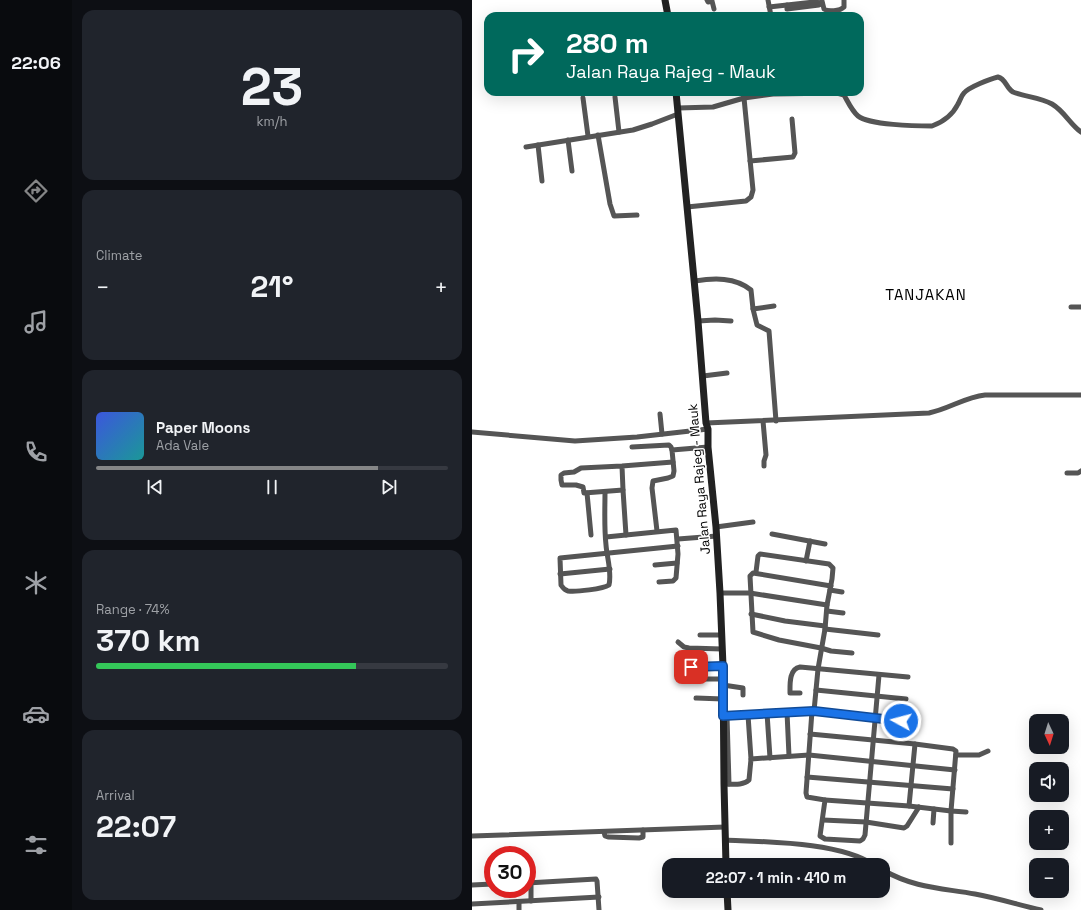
<!DOCTYPE html>
<html lang="en">
<head>
<meta charset="utf-8">
<style>
  body { margin:0; font-family:"Space Grotesk",sans-serif; background:#20242c; color:#f1f3f6; height:100vh; display:flex; flex-direction:column; font-size:15px; white-space:nowrap }
  * { box-sizing:border-box; margin:0 }
  p { font-size:13px; color:#9ea1a6 }
  .icon { flex:none; width:22px; height:22px; fill:none; stroke:currentColor; stroke-width:2; stroke-linecap:round; stroke-linejoin:round }
  .map { position:relative; flex:1; overflow:hidden }
  .side { display:flex; flex-direction:column; gap:10px; padding:10px; background:#0d0f14; width:400px }
  .side>* { flex:none }
  .hud { position:absolute; left:12px; top:12px; width:380px; height:84px; border-radius:12px; box-shadow:0 4px 16px #0002; background:#00695c; color:#fff; overflow:hidden }
  .needle { width:26px; rotate:176deg }
  .controls { position:absolute; left:557px; top:714px; display:grid; gap:8px }
  .controls a { display:grid; place-items:center; width:40px; height:40px; border-radius:8px; background:#171b24; box-shadow:0 4px 16px #0002; font-size:20px }
  .speed { position:absolute; left:12px; top:846px; display:flex; gap:8px; font-size:20px; font-weight:700; text-align:center }
  .speed>* { display:grid; place-content:center; width:52px; height:52px; border-radius:50%; background:#171b24; box-shadow:0 4px 16px #0002; line-height:1 }
  .speed .limit { border:6px solid #d22; background:#fff; color:#111 }
  .pin { position:absolute; display:grid; place-items:center; width:34px; height:34px; color:#fff; margin:-17px; border-radius:8px; box-shadow:0 2px 6px #0006 }
  .me { position:absolute; width:44px; margin:-22px; rotate:277deg; stroke-linejoin:round; filter:drop-shadow(0 0 3px #0008) }
  .turn { display:flex; align-items:center; gap:14px; height:84px; padding:0 16px; font-size:18px }
  .turn .icon { width:52px; height:52px; stroke-width:2.5 }
  .turn b { display:block; font-size:28px; line-height:34px }
  .big { font-size:30px; font-weight:700; line-height:1.1 }
  .side .tile { flex:1; display:flex; flex-direction:column; justify-content:center; gap:6px; min-width:0; padding:0 14px; border-radius:12px; background:#20242c }
  .side .dial { align-items:center; gap:0 }
  .dial b { font-size:52px; line-height:1 }
  .song { display:flex; align-items:center; gap:12px }
  .cover { width:48px; height:48px; border-radius:6px; background:linear-gradient(135deg,hsl(230 70% 55%),hsl(180 70% 35%)) }
  .played { height:4px; border-radius:2px; background:linear-gradient(90deg,#858687 80%,#363941 80%) }
  .keys { display:flex; justify-content:space-around; direction:ltr }
  .heat { display:flex; justify-content:space-between; align-items:center; font-size:22px; direction:ltr }
  .charge { height:6px; border-radius:3px; background:linear-gradient(90deg,#34c759 74%,#363941 0) }
  .trip { position:absolute; left:190px; top:858px; width:228px; height:40px; border-radius:12px; background:#171b24; box-shadow:0 4px 16px #0002; font-weight:700; line-height:40px; text-align:center }
  main { display:flex; flex:1; min-height:0 }
  .tab-bar { display:flex; flex-direction:column; width:72px; justify-content:space-around; align-items:center; background:#090b0e; color:#9ea1a6 }
  .tab-bar .icon { width:28px; height:28px }
  .tab-bar .current { color:#858687 }
  .tab-bar b { font-size:18px; color:#f1f3f6 }
  .map>svg:first-child { display:block }
  .lines { fill:none; stroke-linecap:round; stroke-linejoin:round }
  .minor { stroke:#555; stroke-width:5 }
  .secondary { stroke:#222; stroke-width:7 }
  .route-casing { stroke:#114b97; stroke-width:10 }
  .route { stroke:#1a73e8; stroke-width:7 }
  .labels { text-anchor:middle; dominant-baseline:central; stroke-width:3; stroke-linejoin:round; paint-order:stroke }
  .street-label { font-size:13px; fill:#000; stroke:#fff }
  .quarter-label { font-size:15px; letter-spacing:1px; fill:#000; stroke:#fff }
</style>
</head>
<body>
<main>
<nav class="tab-bar">
<b>22:06</b>
<svg class="icon current" aria-label="directions" viewBox="0 0 24 24"><path d="M12 3l9 9-9 9-9-9zM9 14v-3h6M13 9l2 2-2 2"/></svg>
<svg class="icon" aria-label="music" viewBox="0 0 24 24"><path d="M9 18V5l10-2v13"/><circle cx="6" cy="18" r="3"/><circle cx="16" cy="16" r="3"/></svg>
<svg class="icon" aria-label="phone" viewBox="0 0 24 24"><path d="M5 4h4l2 5-3 2q2 4 5 5l2-3 5 2v4C11 20 4 13 5 4z"/></svg>
<svg class="icon" aria-label="climate" viewBox="0 0 24 24"><path d="M12 3v18M4 7l16 10M4 17L20 7"/></svg>
<svg class="icon" aria-label="car" viewBox="0 0 24 24"><path d="M5 17H2v-5l4-1 3-4h7l3 4 3 1v5h-3M9 17h6M6 11h13"/><circle cx="7" cy="17" r="2"/><circle cx="17" cy="17" r="2"/></svg>
<svg class="icon" aria-label="filters" viewBox="0 0 24 24"><path d="M4 7h16M4 17h16"/><circle cx="9" cy="7" r="2"/><circle cx="15" cy="17" r="2"/></svg>
</nav>
<section class="side">
<div class="tile dial"><b>23</b><p>km/h</p></div>
<div class="tile"><p>Climate</p>
<div class="heat"><a>−</a><b class="big">21°</b><a>+</a></div>
</div>
<div class="tile">
<div class="song"><i class="cover"></i><div><b>Paper Moons</b><p>Ada Vale</p></div></div>
<div class="played"></div>
<div class="keys"><svg class="icon" aria-label="previous" viewBox="0 0 24 24"><path d="M18 5L8 12l10 7zM5 5v14"/></svg><svg class="icon" aria-label="pause" viewBox="0 0 24 24"><path d="M8 5v14M16 5v14"/></svg><svg class="icon" aria-label="next" viewBox="0 0 24 24"><path d="M6 5l10 7-10 7zM19 5v14"/></svg></div>
</div>
<div class="tile"><p>Range · 74%</p><b class="big">370 km</b><div class="charge"></div></div>
<div class="tile"><p>Arrival</p><b class="big">22:07</b></div>
</section>
<div class="map">
<svg width="609" height="910" viewBox="0 0 609 910">
  <rect width="100%" height="100%" fill="#fff"/>
  <g class="lines">
    <g class="minor">
      <polyline points="235,0 236,2 240,1 242,9"/>
      <polyline points="296,0 299,16"/>
      <path d="M350 1 352 9C356 12 368 11 372 7V0"/>
      <polyline points="315,5 315,9 347,5 350,4"/>
      <polyline points="297,7 342,2 350,3"/>
      <path d="M271 92 272 98 301 94 365 93 372 95C376 102 380 111 386 116 397 125 444 126 460 126 471 122 481 114 486 104 488 101 489 96 492 93 497 87 518 79 526 77 534 79 534 88 541 92 553 97 568 97 580 104 592 111 598 124 609 132"/>
      <polyline points="143,97 147,132"/>
      <polyline points="111,98 116,136"/>
      <polyline points="206,108 241,107 272,98 281,190 279,197 274,201 215,207"/>
      <polyline points="126,135 138,204 142,216 165,215"/>
      <polyline points="96,140 100,171"/>
      <polyline points="66,145 70,181"/>
      <polyline points="54,147 161,130 180,124 206,114"/>
      <polyline points="278,161 321,157 323,153 320,119"/>
      <path d="M223 281C242 278 263 277 279 290L281 309 285 325 297 331 304 421"/>
      <polyline points="599,307 609,307"/>
      <polyline points="281,309 302,306"/>
      <polyline points="226,321 243,320 259,321"/>
      <polyline points="231,376 255,373"/>
      <polyline points="188,414 190,434"/>
      <polyline points="291,421 294,455 292,461 292,466"/>
      <path d="M234 423 457 413C477 409 493 397 513 395H609"/>
      <polyline points="0,432 103,441 165,437 236,429"/>
      <polyline points="160,447 197,445 199,447 200,450"/>
      <polyline points="150,466 151,490 112,493 111,487 104,485 90,485 89,480 89,475 92,473 102,472 109,468 150,466 201,462"/>
      <polyline points="595,473 606,473 609,471"/>
      <polyline points="151,490 154,535"/>
      <path d="M133 492C133 509 132 527 134 545 135 558 140 572 137 585 131 589 104 592 96 591 92 590 91 588 89 585L88 558 206 546"/>
      <polyline points="115,493 119,535"/>
      <polyline points="244,527 281,522"/>
      <polyline points="185,531 180,488 181,481 196,478 201,476 202,471 200,450 236,447"/>
      <polyline points="300,534 353,544"/>
      <polyline points="134,537 204,530 206,554 204,578 201,581 187,582"/>
      <polyline points="206,539 245,536"/>
      <polyline points="334,561 338,541"/>
      <polyline points="183,565 205,563"/>
      <polyline points="284,572 286,556 288,554 357,564 361,568 360,579 355,605 353,629 346,669 342,711"/>
      <polyline points="88,574 138,569"/>
      <polyline points="359,586 281,573 278,576 281,632 307,640 349,648 359,651 380,653"/>
      <polyline points="358,590 370,592"/>
      <polyline points="248,593 278,593 355,605"/>
      <polyline points="355,611 371,613"/>
      <polyline points="279,614 313,621 353,626"/>
      <polyline points="353,629 406,635"/>
      <polyline points="228,635 250,635"/>
      <polyline points="206,642 212,647 217,648 250,649"/>
      <polyline points="219,667 251,666"/>
      <polyline points="221,679 251,679"/>
      <polyline points="251,685 271,688 271,695"/>
      <polyline points="344,690 434,699"/>
      <path d="M328 693H318C318 684 317 669 328 667L436 677"/>
      <polyline points="224,698 251,699"/>
      <polyline points="340,711 334,793 335,797 353,800 348,836 353,839 388,841 391,839 393,835 407,675"/>
      <polyline points="315,712 317,756"/>
      <polyline points="295,713 298,758"/>
      <polyline points="276,715 279,759"/>
      <polyline points="251,716 342,711 429,721"/>
      <polyline points="255,716 257,784"/>
      <polyline points="338,734 443,744 481,749 484,751 479,811 437,806 353,800"/>
      <polyline points="484,755 507,755 516,751"/>
      <polyline points="335,777 481,789"/>
      <path d="M252 784C260 784 271 786 277 780L279 759 337 755 483 770"/>
      <polyline points="437,806 443,744"/>
      <polyline points="351,820 394,822 432,828 435,826 447,807"/>
      <polyline points="461,823 462,809"/>
      <polyline points="132,832 133,836 136,837 167,838 171,837 171,830"/>
      <polyline points="0,836 253,827"/>
      <path d="M253 840C295 842 368 842 402 865"/>
      <polyline points="479,843 479,811 494,812"/>
      <path d="M411 870C442 888 469 888 503 894 525 898 547 905 569 910"/>
      <polyline points="59,882 59,901"/>
      <polyline points="55,883 124,879 125,881 127,910"/>
      <polyline points="0,885 21,884"/>
      <polyline points="47,902 47,910"/>
      <polyline points="0,904 127,897"/>
    </g>
    <g class="secondary">
      <polyline points="193,0 196,16"/>
      <polyline points="204,92 226,321 234,423 236,429 236,447 244,527 248,593 251,666 252,784 254,865"/>
      <polyline points="255,891 256,910"/>
    </g>
  </g>
  <g class="lines">
    <defs>
      <polyline id="route" points="219,667 251,666 251,716 342,711 429,721"/>
    </defs>
    <use href="#route" class="route-casing"/>
    <use href="#route" class="route"/>
  </g>
  <g class="labels">
    <g class="street-label">
      <text transform="translate(227 479) rotate(-95)">Jalan Raya Rajeg - Mauk</text>
    </g>
    <g class="quarter-label">
      <text x="454" y="294">TANJAKAN</text>
    </g>
  </g>
</svg>
<div class="controls">
<a><svg class="needle" viewBox="-14 -14 28 28"><path d="M0-13l5 13h-10z" fill="#e53935"/><path d="M0 13l5-13h-10z" fill="#9ea1a6"/></svg></a>
<a><svg class="icon" aria-label="sound" viewBox="0 0 24 24"><path d="M4 9h4l5-4v14l-5-4H4zM17 9q2 3 0 6"/></svg></a>
<a>+</a>
<a>−</a>
</div>
<div class="speed"><div class="limit">30</div></div>
<div class="pin" style="left:219px;top:667px;background:#d93025"><svg class="icon" aria-label="arrive" viewBox="0 0 24 24"><path d="M6 21V4h12l-3 4 3 4H6"/></svg></div>
<svg class="me" style="left:429px;top:721px" viewBox="-20 -20 40 40"><circle r="17" fill="#1a73e8" stroke="#fff" stroke-width="3"/><path d="M0-11L8 9 0 5-8 9z" fill="#fff"/></svg>
<div class="trip">22:07 · 1 min · 410 m</div>
<div class="hud">
<div class="turn"><svg class="icon" aria-label="right" viewBox="0 0 24 24"><path d="M7 20v-9h11M14 6l5 5-5 5"/></svg><div><b>280 m</b>Jalan Raya Rajeg - Mauk</div></div>
</div>
</div>
</main>
</body>
</html>
